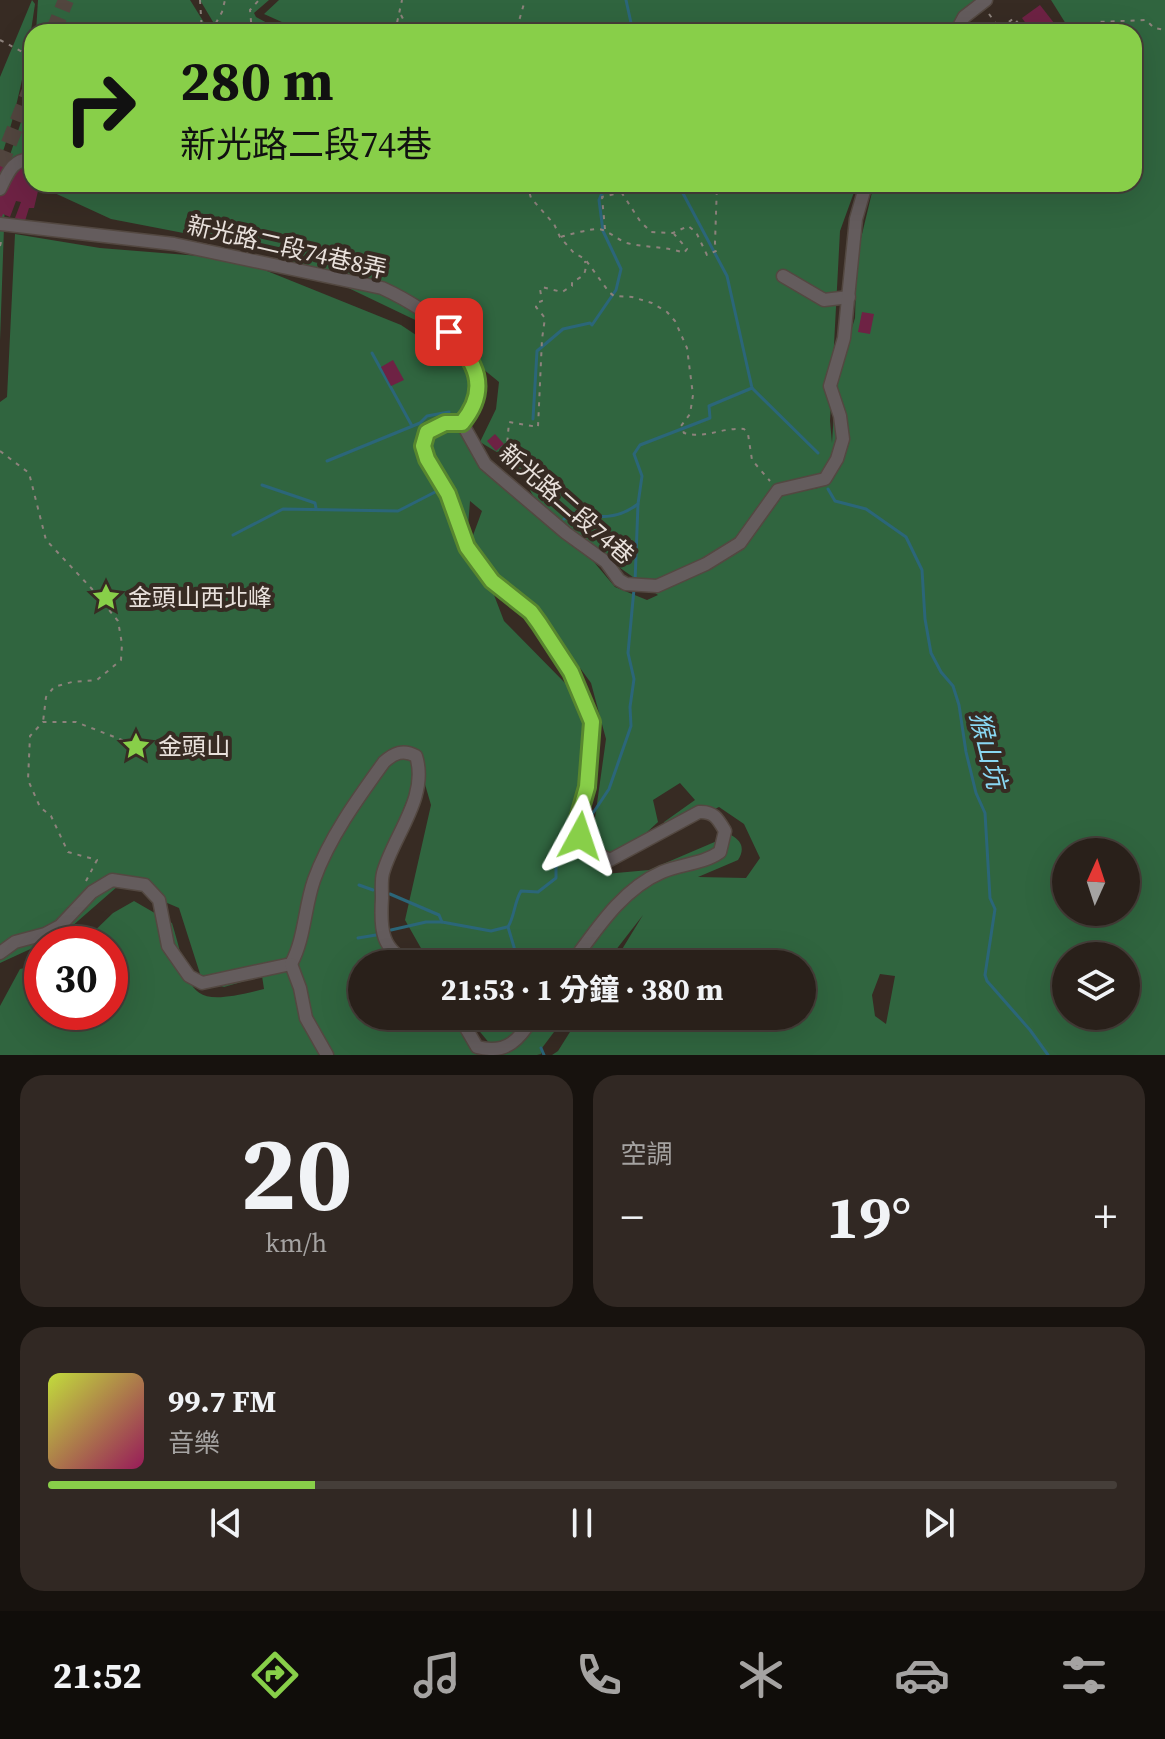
<!DOCTYPE html>
<html lang="zh-TW">
<head>
<meta charset="utf-8">
<style>
  body { margin:0; font-family:"Source Serif 4","Noto Sans TC",serif; background:#312823; color:#f1f3f6; height:100vh; display:flex; flex-direction:column; font-size:30px; white-space:nowrap }
  * { box-sizing:border-box; margin:0 }
  p { font-size:26px; color:#a5a3a2 }
  .icon { flex:none; width:44px; height:44px; fill:none; stroke:currentColor; stroke-width:2; stroke-linecap:round; stroke-linejoin:round }
  .map { position:relative; height:1055px; overflow:hidden }
  .side { display:flex; flex-direction:column; gap:20px; padding:20px; background:#17120e; flex:1 }
  .side>* { flex:none }
  .banner { position:absolute; left:24px; top:24px; width:1118px; height:168px; border-radius:24px; box-shadow:0 8px 32px #0002,0 0 0 2px #453e39; background:#88cf49; color:#111; overflow:hidden }
  .needle { width:52px; rotate:3deg }
  .tools { position:absolute; left:1052px; top:838px; display:grid; gap:16px }
  .tools a { display:grid; place-items:center; width:88px; height:88px; border-radius:50%; background:#29201a; box-shadow:0 8px 32px #0002,0 0 0 2px #453e39; font-size:40px }
  .speed { position:absolute; left:24px; top:926px; display:flex; gap:16px; font-size:40px; font-weight:700; text-align:center }
  .speed>* { display:grid; place-content:center; width:104px; height:104px; border-radius:50%; background:#29201a; box-shadow:0 8px 32px #0002,0 0 0 2px #453e39; line-height:1 }
  .speed .limit { border:12px solid #d22; background:#fff; color:#111 }
  .pin { position:absolute; display:grid; place-items:center; width:68px; height:68px; color:#fff; margin:-34px; border-radius:16px; box-shadow:0 4px 12px #0006 }
  .me { position:absolute; width:88px; margin:-44px; rotate:5deg; stroke-linejoin:round; filter:drop-shadow(0 0 6px #0008) }
  .turn { display:flex; align-items:center; gap:28px; height:168px; padding:0 24px; font-size:36px }
  .turn .icon { width:104px; height:104px; stroke-width:2.5 }
  .turn b { display:block; font-size:56px; line-height:68px }
  .big { font-size:60px; font-weight:700; line-height:1.1 }
  .side .card { flex:1; display:flex; flex-direction:column; justify-content:center; gap:12px; min-width:0; padding:0 28px; border-radius:24px; background:#312823 }
  .side .dial { align-items:center; gap:0 }
  .dial b { font-size:104px; line-height:1 }
  .song { display:flex; align-items:center; gap:24px }
  .cover { width:96px; height:96px; border-radius:12px; background:linear-gradient(135deg,hsl(70 70% 55%),hsl(330 70% 35%)) }
  .played { height:8px; border-radius:4px; background:linear-gradient(90deg,#88cf49 25%,#453e39 25%) }
  .keys { display:flex; justify-content:space-around; direction:ltr }
  .heat { display:flex; justify-content:space-between; align-items:center; font-size:44px; direction:ltr }
  .side .tiles { flex:1; display:grid; gap:20px; grid-template-columns:1fr 1fr }
  .card:last-child { grid-column:span 2 }
  .trip { position:absolute; left:348px; top:950px; width:468px; height:80px; border-radius:40px; background:#29201a; box-shadow:0 8px 32px #0002,0 0 0 2px #453e39; font-weight:700; line-height:80px; text-align:center }
  .dock { display:flex; height:128px; justify-content:space-around; align-items:center; background:#100d0a; color:#a5a3a2 }
  .dock .icon { width:56px; height:56px }
  .dock .selected { color:#88cf49 }
  .dock b { font-size:36px; color:#f1f3f6 }
  .map>svg:first-child { display:block }
  .green { fill:#30653f; fill-rule:evenodd }
  .lines { fill:none; stroke-linecap:round; stroke-linejoin:round }
  .stream { stroke:#2b6679; stroke-width:3 }
  .building { fill:#6e2244 }
  .highway-tunnel { stroke:#52463f; stroke-width:16; stroke-dasharray:16 8; stroke-linecap:butt }
  .minor-casing { stroke:#534841; stroke-width:15 }
  .path { stroke:#8d827c; stroke-width:2; stroke-dasharray:4 6; stroke-linecap:butt }
  .minor { stroke:#645c5d; stroke-width:12 }
  .route-casing { stroke:#58872f; stroke-width:20 }
  .route { stroke:#88cf49; stroke-width:14 }
  .labels { text-anchor:middle; dominant-baseline:central; stroke-width:8; stroke-linejoin:round; paint-order:stroke }
  .street-label { font-size:24px; fill:#e9e1dc; stroke:#372b23 }
  .poi-label { font-size:24px; fill:#e9e1dc; stroke:#372b23; text-anchor:start }
  .water-label { font-size:26px; font-style:italic; fill:#89d7f3; stroke:#372b23 }
</style>
</head>
<body>
<div class="map">
<svg width="1165" height="1055" viewBox="0 0 1165 1055">
  <rect width="100%" height="100%" fill="#372b23"/>
  <g class="green">
    <path d="M32 0 35 4C27 60 18 107 0 161L6 171 0 341V77Z"/>
    <polygon points="38,0 190,0 210,32 36,32"/>
    <polygon points="200,0 269,0 254,13 256,17 284,32 219,32"/>
    <polygon points="279,0 982,0 955,20 948,32 304,32 264,14"/>
    <path d="M1051 0H1165V1055H552L558 1051 580 1016H802V964H613L643 915 605 964H430L405 920 431 805 420 767 381 865 376 910 384 956 397 964H362V1016H442L495 1055H0V1006L20 969 42 964V1012H110V944H81L113 913 134 901 172 923C193 992 183 1010 264 989L262 976 224 987 202 980 179 908 132 888 118 886 63 934 0 963V402L7 397 15 234 100 248 237 259 401 325 476 375 483 407 463 432 520 497 572 546 588 555 615 587 647 600 658 595 542 512 515 463 480 442 496 409 499 382 434 329 267 249 111 219 35 184H857L840 231 830 421 832 443 836 379 855 318 857 255 874 184H1134V32H1071ZM830 471 831 480 818 488 783 495ZM470 501 482 511 472 538 468 527ZM476 548 483 560 543 617 591 683 606 739 594 825 595 841 617 860 658 822 653 800 680 783 695 800 664 822V833L719 807 744 824 760 858 746 878 698 877 738 860C745 849 742 841 731 835L649 870 605 874 574 853 594 736 567 685 504 621ZM1066 852H1126V912H1066ZM1066 956H1126V1016H1066ZM880 974 895 976 886 1024 875 1016 872 995Z"/>
    <polygon points="32,77 32,183 21,178 9,158 28,101"/>
    <polygon points="467,1016 566,1016 542,1048 541,1054 537,1055 499,1055"/>
  </g>
  <g class="lines">
    <g class="stream">
      <polyline points="626,0 633,32"/>
      <polyline points="678,184 727,276 752,388"/>
      <polyline points="372,353 412,426"/>
      <polyline points="752,388 818,453"/>
      <polyline points="533,419 537,351 563,329 590,323 592,325 616,290 621,269 603,231 599,200 602,193 615,191 627,184"/>
      <polyline points="327,461 420,423 427,416 449,412"/>
      <polyline points="262,485 315,503 316,508"/>
      <polyline points="828,489 835,501 866,509 906,537 922,570 925,619 931,653 941,672 953,686 959,705 966,752 976,793 985,813 990,898 995,909 985,975 987,981 1030,1030 1048,1055"/>
      <path d="M564 519 574 513C598 518 617 520 638 504L642 476 634 454 640 445 710 418 709 406 752 388"/>
      <polyline points="233,535 283,509 398,511 439,490"/>
      <polyline points="635,582 638,504"/>
      <polyline points="587,822 609,789 631,726 630,707 634,679 628,653 634,589"/>
      <polyline points="359,885 373,890"/>
      <polyline points="390,894 439,915 442,922 491,931 507,927"/>
      <polyline points="391,930 426,922 442,922"/>
      <polyline points="358,938 376,935"/>
      <path d="M514 964 517 957 508 927C515 915 514 903 521 891L538 892 556 878V867L568 847"/>
      <polyline points="541,1048 544,1055"/>
    </g>
  </g>
  <g class="building">
    <polygon points="1040,5 1061,32 1032,32 1022,18"/>
    <polygon points="0,161 14,168 16,164 28,170 32,168 32,184 47,184 48,187 38,191 34,208 29,208 25,221 15,218 21,202 16,201 10,217 3,214 0,222 0,180 5,177 0,174"/>
    <polygon points="862,312 874,314 870,334 858,332"/>
    <polygon points="393,360 404,380 391,386 381,367"/>
    <polygon points="495,434 504,444 496,451 487,441"/>
  </g>
  <g class="lines">
    <g class="highway-tunnel">
      <polyline points="53,32 66,0"/>
      <polyline points="0,166 32,85"/>
    </g>
    <defs>
      <g id="minor">
        <polyline points="956,32 964,17 986,0"/>
        <polyline points="50,184 50,185"/>
        <path d="M0 189C7 175 13 157 32 160"/>
        <path d="M0 224 174 244 382 288C430 310 511 364 462 423"/>
        <polyline points="783,276 824,300 849,297"/>
        <polyline points="0,953 15,942 45,934 60,926 92,892 112,880 145,885 159,900 168,946 189,976 202,983 291,964"/>
        <path d="M291 964C305 938 304 909 314 880 329 838 358 798 384 762 394 753 403 749 416 756 429 797 393 836 383 873 381 881 382 890 382 898 380 930 381 950 412 964"/>
        <polyline points="291,964 300,988 306,1018 327,1055"/>
        <path d="M571 964C596 930 622 889 662 872 681 864 703 864 720 852L725 831C718 819 714 811 699 812L610 860 587 849 577 822 587 787 592 722 571 672 539 623 531 612 492 581 467 547 448 494 427 459 423 438C431 424 446 420 462 423L485 464 566 533 606 562 619 580 626 584 657 586 706 564 740 543 778 490 825 479 837 459 843 439 840 416 830 386 844 338 856 219 866 184"/>
        <path d="M459 1016 477 1047C507 1055 520 1039 534 1016"/>
      </g>
    </defs>
    <use href="#minor" class="minor-casing"/>
    <g class="path">
      <polyline points="200,0 202,32"/>
      <polyline points="989,14 1000,29 996,32"/>
      <polyline points="401,15 410,32"/>
      <polyline points="1001,28 1014,18 1025,32"/>
      <polyline points="211,32 222,12 225,0"/>
      <polyline points="252,32 250,10 259,0"/>
      <polyline points="395,32 402,0"/>
      <polyline points="428,32 441,23 461,32"/>
      <polyline points="473,32 480,28 485,32"/>
      <polyline points="505,32 519,21 525,0"/>
      <polyline points="1053,32 1059,28 1062,32"/>
      <polyline points="1084,32 1097,22 1146,20 1154,28 1165,30"/>
      <polyline points="0,40 32,57"/>
      <path d="M527 184 531 198 554 224 560 237 574 253 585 259 609 292 614 296 632 297 652 303 667 312 675 321 687 348 693 395 690 414 681 426 684 433C705 439 723 427 744 429L748 434 752 460 770 481"/>
      <polyline points="616,184 640,221 651,232 673,233 688,226 696,232 707,255 716,251 715,243 717,184"/>
      <polyline points="605,229 602,197 619,193"/>
      <path d="M561 237C570 234 590 229 598 229 609 230 617 240 627 243 646 248 666 246 684 253L687 249 674 234"/>
      <polyline points="0,246 1,242"/>
      <polyline points="0,451 29,473 46,540 92,589 118,621 122,644 121,660 97,680 72,682 54,687 46,697 43,722"/>
      <path d="M500 460 507 446 509 422 538 427 542 339 545 318 536 307V303L542 301 540 289 542 287 562 292 572 286V282C584 276 587 274 585 261"/>
      <polyline points="86,881 97,860 68,852 51,816 40,807 28,780 30,736 43,722 76,722 135,745"/>
    </g>
    <use href="#minor" class="minor"/>
  </g>
  <g class="lines">
    <defs>
      <path id="route" d="M449 332C475 361 491 388 462 423H445L427 432 423 446 427 459 448 494 467 547 492 581 531 612 539 623 571 672 592 722 587 787 577 822 580 836"/>
    </defs>
    <use href="#route" class="route-casing"/>
    <use href="#route" class="route"/>
  </g>
  <defs>
    <symbol id="sight-bare" viewBox="-9 -9 18 18"><path d="M0-6L1.8-2.2L6-1.7L2.9 1.2L3.7 5.4L0 3.3L-3.7 5.4L-2.9 1.2L-6-1.7L-1.8-2.2Z" fill="#88cf49" stroke="#372b23" stroke-width="2.5" paint-order="stroke"/></symbol>
  </defs>
  <g fill-rule="evenodd">
    <use href="#sight-bare" x="86" y="577" width="40" height="40"/>
    <use href="#sight-bare" x="116" y="726" width="40" height="40"/>
  </g>
  <g class="labels">
    <g class="street-label">
      <text transform="translate(287 247) rotate(13)">新光路二段74巷8弄</text>
      <text transform="translate(567 504) rotate(41)">新光路二段74巷</text>
    </g>
    <g class="poi-label">
      <text x="128" y="597">金頭山西北峰</text>
      <text x="158" y="746">金頭山</text>
    </g>
    <g class="water-label">
      <text transform="translate(988 750) rotate(76)">猴山坑</text>
    </g>
  </g>
</svg>
<div class="tools">
<a><svg class="needle" viewBox="-14 -14 28 28"><path d="M0-13l5 13h-10z" fill="#e53935"/><path d="M0 13l5-13h-10z" fill="#a5a3a2"/></svg></a>
<a><svg class="icon" aria-label="layers" viewBox="0 0 24 24"><path d="M12 4l9 5-9 5-9-5zM3 14l9 5 9-5"/></svg></a>
</div>
<div class="speed"><div class="limit">30</div></div>
<div class="pin" style="left:449px;top:332px;background:#d93025"><svg class="icon" aria-label="arrive" viewBox="0 0 24 24"><path d="M6 21V4h12l-3 4 3 4H6"/></svg></div>
<svg class="me" style="left:580px;top:836px" viewBox="-20 -20 40 40"><path d="M0-17L14 15 0 8-14 15z" fill="#88cf49" stroke="#fff" stroke-width="4"/></svg>
<div class="trip">21:53 · 1 分鐘 · 380 m</div>
<div class="banner">
<div class="turn"><svg class="icon" aria-label="right" viewBox="0 0 24 24"><path d="M7 20v-9h11M14 6l5 5-5 5"/></svg><div><b>280 m</b>新光路二段74巷</div></div>
</div>
</div>
<section class="side">
<div class="tiles">
<div class="card dial"><b>20</b><p>km/h</p></div>
<div class="card"><p>空調</p>
<div class="heat"><a>−</a><b class="big">19°</b><a>+</a></div>
</div>
<div class="card">
<div class="song"><i class="cover"></i><div><b>99.7 FM</b><p>音樂</p></div></div>
<div class="played"></div>
<div class="keys"><svg class="icon" aria-label="previous" viewBox="0 0 24 24"><path d="M18 5L8 12l10 7zM5 5v14"/></svg><svg class="icon" aria-label="pause" viewBox="0 0 24 24"><path d="M8 5v14M16 5v14"/></svg><svg class="icon" aria-label="next" viewBox="0 0 24 24"><path d="M6 5l10 7-10 7zM19 5v14"/></svg></div>
</div>
</div>
</section>
<nav class="dock">
<b>21:52</b>
<svg class="icon selected" aria-label="directions" viewBox="0 0 24 24"><path d="M12 3l9 9-9 9-9-9zM9 14v-3h6M13 9l2 2-2 2"/></svg>
<svg class="icon" aria-label="music" viewBox="0 0 24 24"><path d="M9 18V5l10-2v13"/><circle cx="6" cy="18" r="3"/><circle cx="16" cy="16" r="3"/></svg>
<svg class="icon" aria-label="phone" viewBox="0 0 24 24"><path d="M5 4h4l2 5-3 2q2 4 5 5l2-3 5 2v4C11 20 4 13 5 4z"/></svg>
<svg class="icon" aria-label="climate" viewBox="0 0 24 24"><path d="M12 3v18M4 7l16 10M4 17L20 7"/></svg>
<svg class="icon" aria-label="car" viewBox="0 0 24 24"><path d="M5 17H2v-5l4-1 3-4h7l3 4 3 1v5h-3M9 17h6M6 11h13"/><circle cx="7" cy="17" r="2"/><circle cx="17" cy="17" r="2"/></svg>
<svg class="icon" aria-label="filters" viewBox="0 0 24 24"><path d="M4 7h16M4 17h16"/><circle cx="9" cy="7" r="2"/><circle cx="15" cy="17" r="2"/></svg>
</nav>
</body>
</html>
